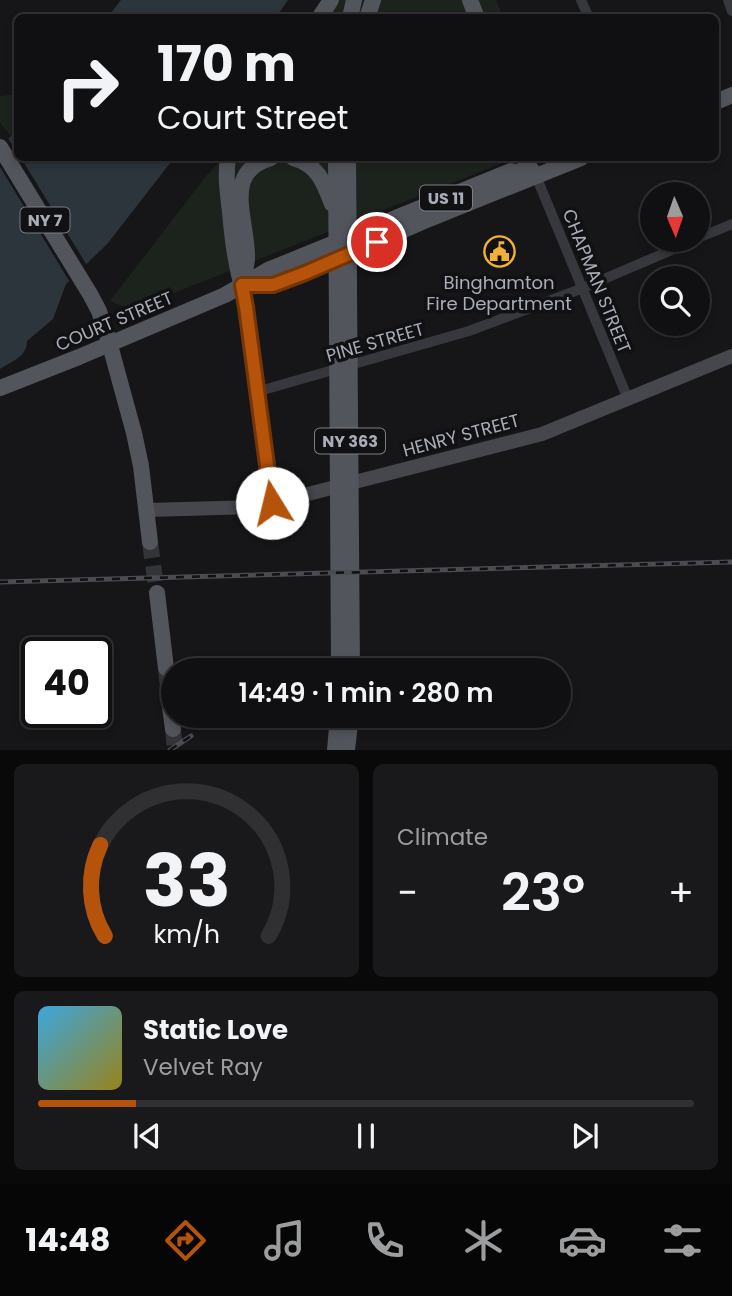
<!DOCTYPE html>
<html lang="en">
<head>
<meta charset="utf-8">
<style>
  body { margin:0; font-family:Poppins,sans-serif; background:#19191b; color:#f1f3f6; height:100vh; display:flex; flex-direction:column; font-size:26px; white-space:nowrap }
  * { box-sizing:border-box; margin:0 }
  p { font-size:23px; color:#9c9d9f }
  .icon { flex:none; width:38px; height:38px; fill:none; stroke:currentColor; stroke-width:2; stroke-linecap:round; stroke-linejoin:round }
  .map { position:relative; height:750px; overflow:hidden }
  .details { display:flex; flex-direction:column; gap:14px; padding:14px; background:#09090a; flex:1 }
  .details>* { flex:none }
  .banner { position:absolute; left:14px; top:14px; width:705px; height:147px; border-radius:10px; box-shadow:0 4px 10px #0003,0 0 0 2px #303032; background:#101012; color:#f1f3f6; overflow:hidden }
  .needle { width:46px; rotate:178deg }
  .tools { position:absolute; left:640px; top:182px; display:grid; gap:14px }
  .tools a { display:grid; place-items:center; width:70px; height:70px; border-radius:50%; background:#101012; box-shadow:0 4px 10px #0003,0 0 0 2px #303032; font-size:35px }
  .speed { position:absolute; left:21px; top:637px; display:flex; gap:14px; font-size:35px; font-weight:700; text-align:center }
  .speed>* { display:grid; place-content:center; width:91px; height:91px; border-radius:50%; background:#101012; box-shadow:0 4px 10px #0003,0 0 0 2px #303032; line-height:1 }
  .speed .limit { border:4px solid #111; border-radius:10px; background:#fff; color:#111 }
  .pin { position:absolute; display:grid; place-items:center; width:60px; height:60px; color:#fff; margin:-30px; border:4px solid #fff; border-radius:50%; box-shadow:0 2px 7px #0007 }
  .me { position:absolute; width:77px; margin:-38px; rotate:351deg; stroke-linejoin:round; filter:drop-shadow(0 0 5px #0008) }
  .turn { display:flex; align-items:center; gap:24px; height:147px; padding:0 28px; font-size:32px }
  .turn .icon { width:91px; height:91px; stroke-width:2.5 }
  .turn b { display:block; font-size:49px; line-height:60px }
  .big { font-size:52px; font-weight:600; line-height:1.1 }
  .details .widget { flex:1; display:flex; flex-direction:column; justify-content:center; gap:10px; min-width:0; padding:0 24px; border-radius:10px; background:#19191b }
  .details .dial { align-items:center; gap:0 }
  .dial svg { height:182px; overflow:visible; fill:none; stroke:#303032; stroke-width:7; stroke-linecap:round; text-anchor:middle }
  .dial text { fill:#f1f3f6; stroke:none }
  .song { display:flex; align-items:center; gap:21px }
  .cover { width:84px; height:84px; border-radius:10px; background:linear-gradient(135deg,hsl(200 70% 55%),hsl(50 70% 35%)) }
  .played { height:7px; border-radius:4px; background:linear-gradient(90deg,#b45309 15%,#303032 15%) }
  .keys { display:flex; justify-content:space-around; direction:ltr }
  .heat { display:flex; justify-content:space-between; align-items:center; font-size:38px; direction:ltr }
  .details .tiles { flex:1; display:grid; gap:14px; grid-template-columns:1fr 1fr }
  .widget:last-child { grid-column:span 2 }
  .trip { position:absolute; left:161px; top:658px; width:410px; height:70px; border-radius:35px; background:#101012; box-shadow:0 4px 10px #0003,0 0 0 2px #303032; font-weight:600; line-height:70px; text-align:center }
  .tabs { display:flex; height:112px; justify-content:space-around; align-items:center; background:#060607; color:#9c9d9f }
  .tabs .icon { width:49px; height:49px }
  .tabs .current { color:#b45309 }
  .tabs b { font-size:32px; color:#f1f3f6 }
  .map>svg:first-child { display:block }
  .green { fill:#1c231d }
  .water { fill:#2c353c }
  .pier { fill:#161618 }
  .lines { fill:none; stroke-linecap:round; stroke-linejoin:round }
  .primary-tunnel { stroke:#333438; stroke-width:16; stroke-dasharray:16 8; stroke-linecap:butt }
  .street { stroke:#37383d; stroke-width:10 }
  .secondary { stroke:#45474d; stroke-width:14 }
  .primary { stroke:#53555c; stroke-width:16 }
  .rail-casing { stroke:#4a4c52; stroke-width:5 }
  .rail { stroke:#111113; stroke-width:2.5; stroke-dasharray:8; stroke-linecap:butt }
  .route-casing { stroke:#753606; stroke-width:18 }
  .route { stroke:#b45309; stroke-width:12 }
  .labels { text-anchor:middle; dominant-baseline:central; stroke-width:7; stroke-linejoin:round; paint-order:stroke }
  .shield { fill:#111113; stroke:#7b7e86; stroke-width:2 }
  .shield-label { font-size:16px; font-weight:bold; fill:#a8adb8 }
  .street-label { font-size:18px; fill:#a8adb8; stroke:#111113 }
  .poi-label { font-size:18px; fill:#a8adb8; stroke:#111113 }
</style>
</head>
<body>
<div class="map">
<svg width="732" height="750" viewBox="0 0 732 750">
  <rect width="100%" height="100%" fill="#161618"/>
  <g class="green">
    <polygon points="339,0 496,0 503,17 327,18"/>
    <polygon points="17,94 17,130 12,137 0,123 0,96"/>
    <path d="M223 158H515L161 298C140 305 130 311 110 301L207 175Z"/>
  </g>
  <g class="water">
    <polygon points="121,0 288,0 276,17 108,17"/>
    <path d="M17 130 18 158H174L108 243 66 284 53 319 27 341C27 357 12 361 0 369V147Z"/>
  </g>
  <polygon class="pier" points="7,136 17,153 18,158 21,158 88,267 71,284 0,167 0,143"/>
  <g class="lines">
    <g class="primary-tunnel">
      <polyline points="150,542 157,593"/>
      <polyline points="166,668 170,707"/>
      <polyline points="173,729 175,750"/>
    </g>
    <g class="street">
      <polyline points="581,0 589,18"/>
      <polyline points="728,0 732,11"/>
      <polyline points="536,176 628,399"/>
      <polyline points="698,238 732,224"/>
      <polyline points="256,392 469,331 583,288 695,240"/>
    </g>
    <g class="secondary">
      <polyline points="242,284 246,307 272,504"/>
      <polyline points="147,510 257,507 542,434 732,356"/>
    </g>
    <g class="primary">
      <polyline points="470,0 477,18"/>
      <polyline points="319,18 331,0"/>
      <polyline points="350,18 354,0"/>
      <polyline points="367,18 373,0"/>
      <polyline points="716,102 732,95"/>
      <polyline points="0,147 90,294 99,311 108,338 134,433 141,466 150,542"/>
      <path d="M228 158C225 177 228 193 230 212 232 236 235 260 241 283"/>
      <path d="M293 158C317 164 324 182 332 204"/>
      <polyline points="336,158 339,670"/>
      <polyline points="348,158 352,670"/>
      <polyline points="523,158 536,176"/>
      <path d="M242 284C243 276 247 266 247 258 248 221 221 172 271 158"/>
      <polyline points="244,285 273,285 305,273 429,219 581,158"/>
      <polyline points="0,388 79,357 225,295 268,270 511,171 536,176"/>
      <polyline points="157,593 166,668"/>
      <polyline points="170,707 173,729"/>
      <polyline points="335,750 338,716"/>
      <polyline points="347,750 351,716"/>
    </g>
    <defs>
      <g id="rail">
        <polyline points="0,582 732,562"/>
        <polyline points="170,750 191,736"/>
      </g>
    </defs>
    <use href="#rail" class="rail-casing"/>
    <use href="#rail" class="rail"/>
  </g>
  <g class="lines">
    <defs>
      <polyline id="route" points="272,503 246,307 242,285 273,285 305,273 377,242"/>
    </defs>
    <use href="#route" class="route-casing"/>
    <use href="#route" class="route"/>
  </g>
  <defs>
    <symbol id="civic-ring" viewBox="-11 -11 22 22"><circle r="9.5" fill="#111113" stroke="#f2b134" stroke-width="1.5"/><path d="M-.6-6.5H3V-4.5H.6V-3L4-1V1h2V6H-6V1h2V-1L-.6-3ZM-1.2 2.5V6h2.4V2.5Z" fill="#f2b134"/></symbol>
  </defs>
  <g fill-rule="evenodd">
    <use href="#civic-ring" x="482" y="234" width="35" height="35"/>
  </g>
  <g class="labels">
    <g class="shield">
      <rect x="420" y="185.5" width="52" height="25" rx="5"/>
      <rect x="20.5" y="207.5" width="49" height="25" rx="5"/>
      <rect x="315" y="428.5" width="70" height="25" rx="5"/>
    </g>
    <g class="shield-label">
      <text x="446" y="198">US 11</text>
      <text x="45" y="220">NY 7</text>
      <text x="350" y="441">NY 363</text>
    </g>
    <g class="street-label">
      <text transform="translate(597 281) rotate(68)">CHAPMAN STREET</text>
      <text transform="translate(114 321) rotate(-23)">COURT STREET</text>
      <text transform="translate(375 342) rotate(-16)">PINE STREET</text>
      <text transform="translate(461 435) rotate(-15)">HENRY STREET</text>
    </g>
    <g class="poi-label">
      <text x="499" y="282">Binghamton<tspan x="499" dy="21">Fire Department</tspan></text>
    </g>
  </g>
</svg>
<div class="tools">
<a><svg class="needle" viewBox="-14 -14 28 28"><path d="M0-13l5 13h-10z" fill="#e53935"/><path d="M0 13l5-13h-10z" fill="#9c9d9f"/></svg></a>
<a><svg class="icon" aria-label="search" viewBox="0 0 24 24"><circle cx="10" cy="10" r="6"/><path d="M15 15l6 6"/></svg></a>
</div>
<div class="speed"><div class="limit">40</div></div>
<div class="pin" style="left:377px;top:242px;background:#d93025"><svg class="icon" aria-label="arrive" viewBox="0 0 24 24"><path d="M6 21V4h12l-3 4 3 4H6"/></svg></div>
<svg class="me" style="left:272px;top:503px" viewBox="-20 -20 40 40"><circle r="19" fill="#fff"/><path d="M0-13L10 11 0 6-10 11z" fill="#b45309"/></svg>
<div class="trip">14:49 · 1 min · 280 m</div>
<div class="banner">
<div class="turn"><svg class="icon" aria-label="right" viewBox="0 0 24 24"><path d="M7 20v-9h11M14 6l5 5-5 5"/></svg><div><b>170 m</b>Court Street</div></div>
</div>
</div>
<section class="details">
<div class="tiles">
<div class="widget dial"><svg viewBox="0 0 100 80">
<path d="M14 69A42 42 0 1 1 86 69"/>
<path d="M14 69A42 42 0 0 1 12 29" stroke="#b45309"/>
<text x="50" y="56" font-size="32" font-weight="700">33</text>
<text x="50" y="72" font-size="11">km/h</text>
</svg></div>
<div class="widget"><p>Climate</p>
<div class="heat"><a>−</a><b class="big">23°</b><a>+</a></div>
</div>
<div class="widget">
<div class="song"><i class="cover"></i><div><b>Static Love</b><p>Velvet Ray</p></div></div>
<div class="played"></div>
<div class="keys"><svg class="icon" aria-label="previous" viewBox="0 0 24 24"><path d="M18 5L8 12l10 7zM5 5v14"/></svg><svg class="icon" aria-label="pause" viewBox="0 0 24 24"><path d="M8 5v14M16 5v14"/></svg><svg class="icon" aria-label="next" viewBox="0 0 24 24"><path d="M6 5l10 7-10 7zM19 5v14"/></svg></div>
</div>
</div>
</section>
<nav class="tabs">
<b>14:48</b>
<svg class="icon current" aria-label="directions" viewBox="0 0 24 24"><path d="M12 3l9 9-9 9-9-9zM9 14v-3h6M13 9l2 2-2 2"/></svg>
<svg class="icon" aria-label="music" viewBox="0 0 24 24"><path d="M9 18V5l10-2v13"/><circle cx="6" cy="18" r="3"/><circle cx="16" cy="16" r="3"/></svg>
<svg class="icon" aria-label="phone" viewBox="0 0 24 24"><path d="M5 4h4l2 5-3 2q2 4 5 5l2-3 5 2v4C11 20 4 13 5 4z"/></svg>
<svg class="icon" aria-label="climate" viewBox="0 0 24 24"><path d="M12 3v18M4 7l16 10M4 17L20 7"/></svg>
<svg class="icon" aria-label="car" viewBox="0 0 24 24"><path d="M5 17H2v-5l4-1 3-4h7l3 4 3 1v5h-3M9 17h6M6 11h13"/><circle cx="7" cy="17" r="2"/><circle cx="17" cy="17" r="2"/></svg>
<svg class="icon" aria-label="filters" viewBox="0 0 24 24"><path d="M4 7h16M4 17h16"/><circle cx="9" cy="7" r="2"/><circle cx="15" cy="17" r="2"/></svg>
</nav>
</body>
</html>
